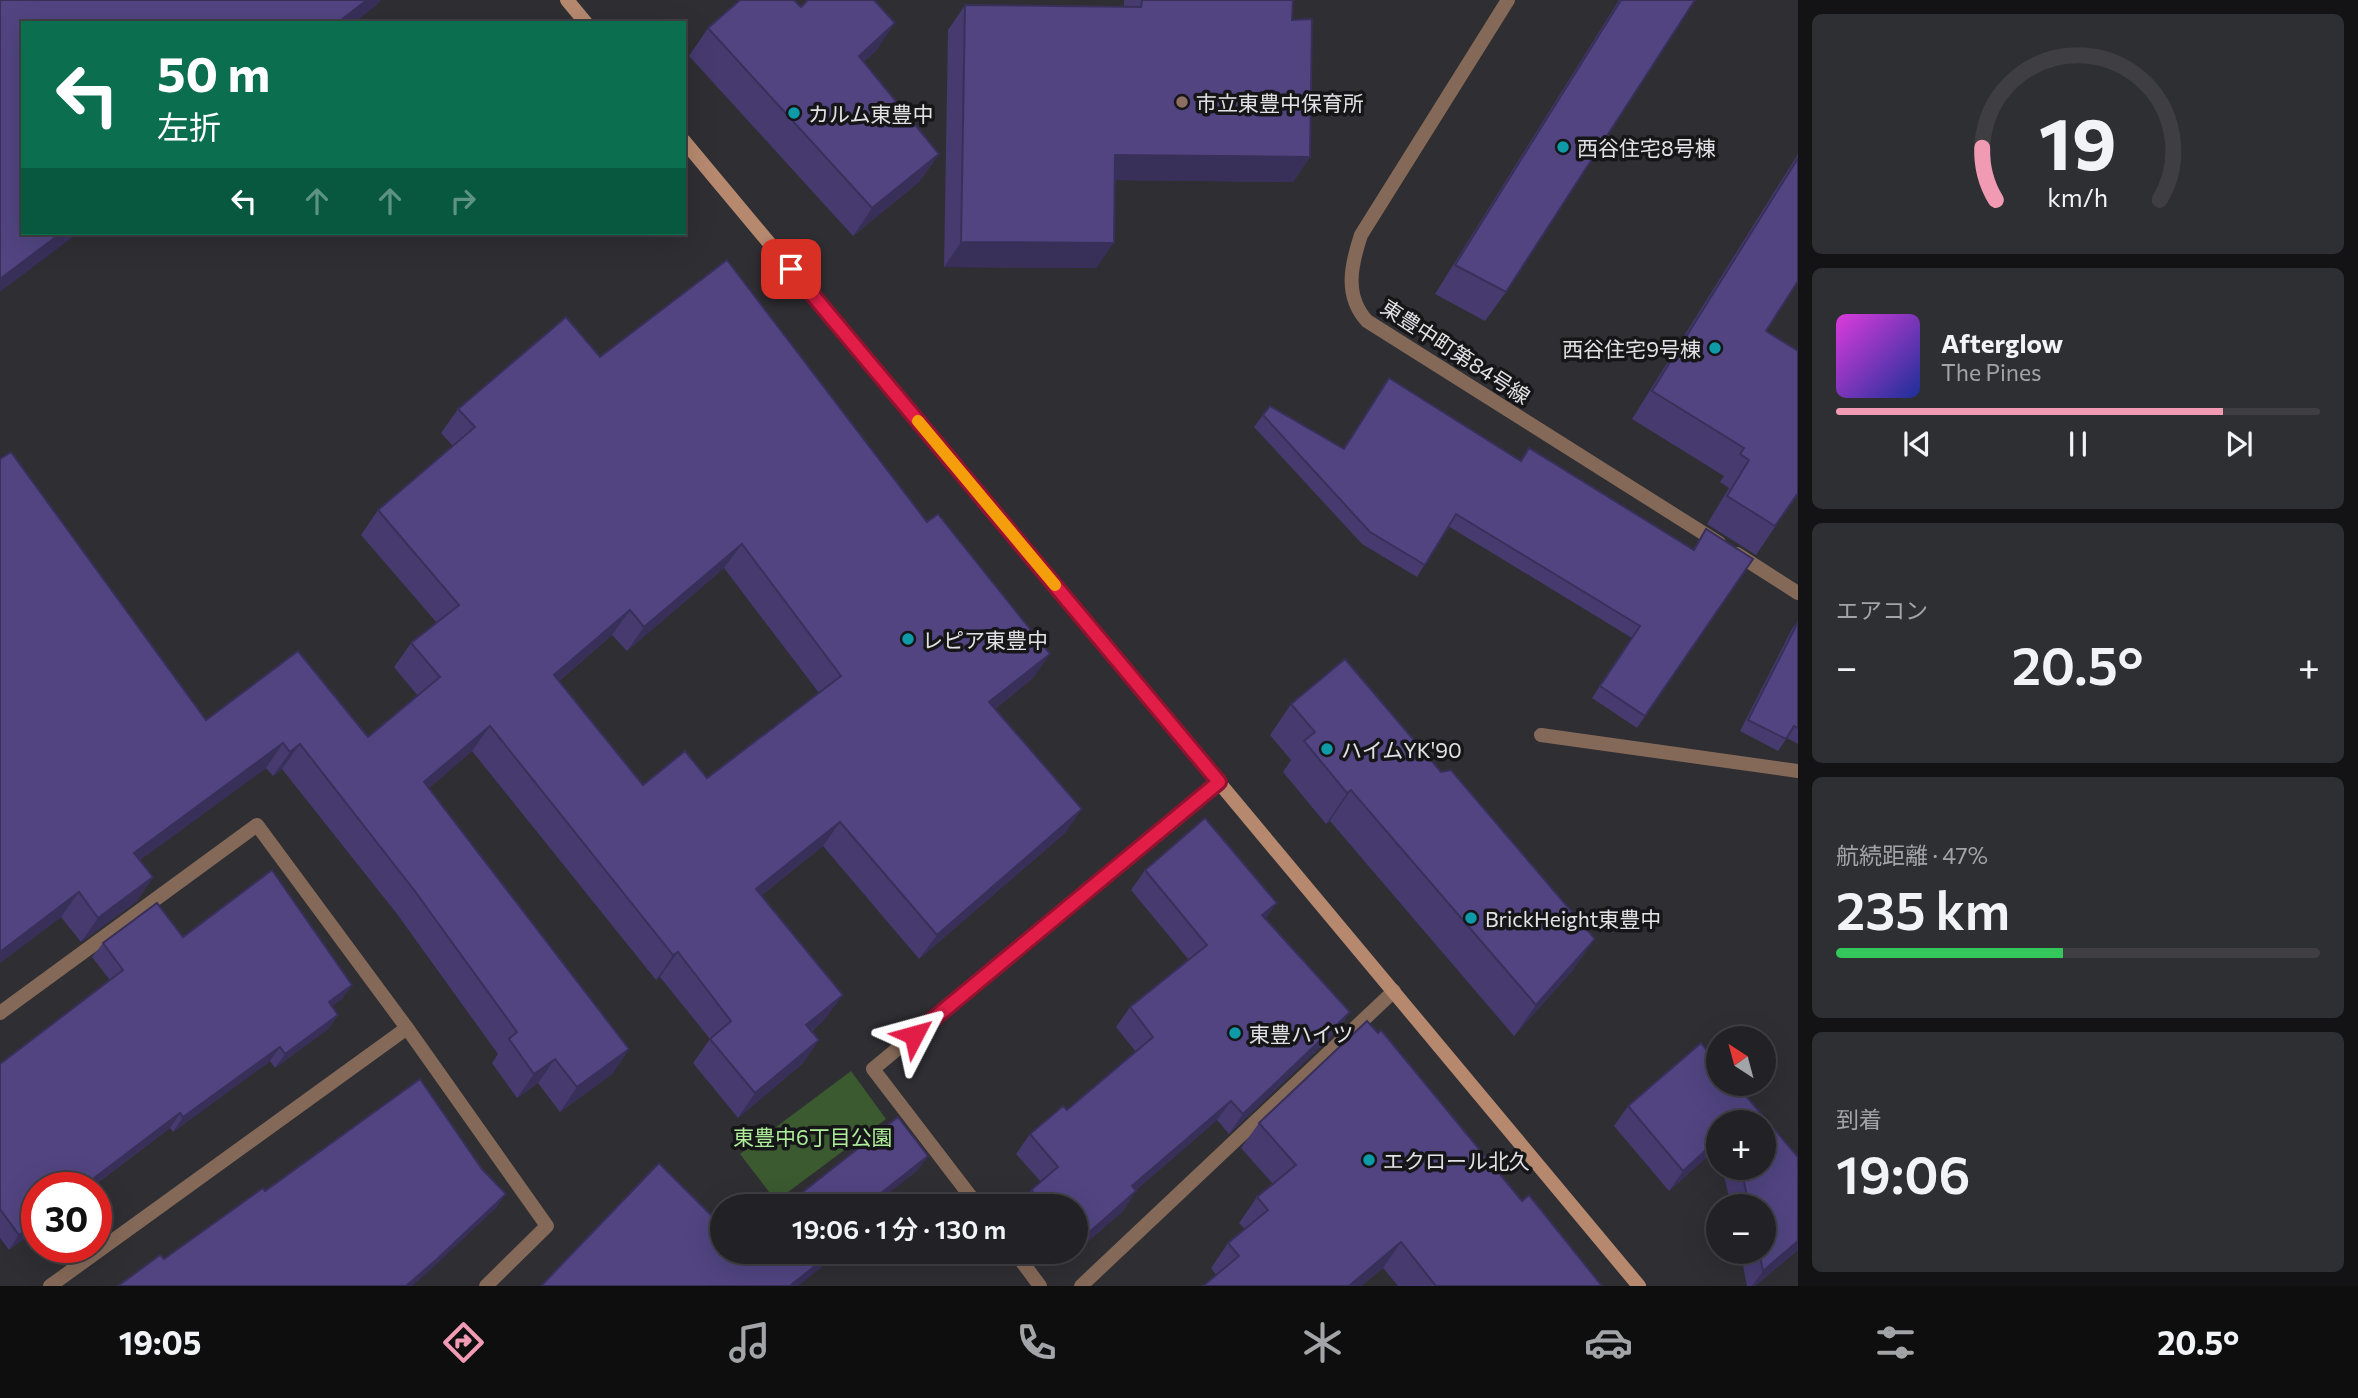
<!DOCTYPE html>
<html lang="ja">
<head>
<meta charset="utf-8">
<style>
  body { margin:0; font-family:Commissioner,"Noto Sans JP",sans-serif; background:#2e2f32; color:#f1f3f6; height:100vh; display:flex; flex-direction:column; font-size:26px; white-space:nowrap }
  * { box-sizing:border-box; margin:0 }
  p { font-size:23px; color:#a2a4a7 }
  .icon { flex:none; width:38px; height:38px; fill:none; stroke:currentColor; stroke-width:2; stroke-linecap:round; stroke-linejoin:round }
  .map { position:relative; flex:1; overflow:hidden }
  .side { display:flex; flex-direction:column; gap:14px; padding:14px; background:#131315; width:560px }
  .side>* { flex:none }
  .hud { position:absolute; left:21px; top:21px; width:665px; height:214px; border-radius:0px; box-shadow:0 7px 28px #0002,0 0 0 2px #3f3f43; background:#0b6e4f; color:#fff; overflow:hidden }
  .needle { width:46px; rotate:324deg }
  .controls { position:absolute; left:1706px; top:1026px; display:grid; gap:14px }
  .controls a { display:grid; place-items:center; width:70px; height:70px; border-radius:50%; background:#222226; box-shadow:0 7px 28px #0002,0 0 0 2px #3f3f43; font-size:35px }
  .speed { position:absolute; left:21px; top:1172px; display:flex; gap:14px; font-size:35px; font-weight:700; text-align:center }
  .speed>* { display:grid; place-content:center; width:91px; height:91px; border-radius:50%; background:#222226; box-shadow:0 7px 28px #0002,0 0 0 2px #3f3f43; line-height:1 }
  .speed .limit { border:10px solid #d22; background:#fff; color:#111 }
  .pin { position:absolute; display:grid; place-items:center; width:60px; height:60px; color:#fff; margin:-30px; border-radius:14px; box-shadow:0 4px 10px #0006 }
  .me { position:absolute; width:77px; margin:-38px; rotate:51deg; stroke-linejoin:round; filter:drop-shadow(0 0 5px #0008) }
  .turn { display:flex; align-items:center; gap:24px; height:147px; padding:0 21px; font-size:32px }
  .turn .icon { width:91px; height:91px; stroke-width:2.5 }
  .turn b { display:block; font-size:49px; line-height:60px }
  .lanes { display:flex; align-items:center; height:66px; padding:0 21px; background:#0003; justify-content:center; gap:35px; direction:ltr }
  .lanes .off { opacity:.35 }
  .big { font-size:52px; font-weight:600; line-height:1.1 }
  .side .card { flex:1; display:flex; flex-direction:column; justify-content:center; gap:10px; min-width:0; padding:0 24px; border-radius:10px; background:#2e2f32 }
  .side .dial { align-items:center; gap:0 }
  .dial svg { height:182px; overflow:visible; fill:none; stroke:#3f3f43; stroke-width:7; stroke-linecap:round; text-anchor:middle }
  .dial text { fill:#f1f3f6; stroke:none }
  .song { display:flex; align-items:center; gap:21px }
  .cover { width:84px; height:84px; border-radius:10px; background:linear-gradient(135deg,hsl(300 70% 55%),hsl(230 70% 35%)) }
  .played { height:7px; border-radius:4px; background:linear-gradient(90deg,#f19ab3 80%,#3f3f43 80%) }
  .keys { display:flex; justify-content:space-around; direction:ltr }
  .heat { display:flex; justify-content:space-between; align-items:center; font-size:38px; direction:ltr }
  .charge { height:10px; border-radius:5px; background:linear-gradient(90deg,#34c759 47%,#3f3f43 0) }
  .trip { position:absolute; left:710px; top:1194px; width:378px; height:70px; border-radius:35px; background:#222226; box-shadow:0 7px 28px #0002,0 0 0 2px #3f3f43; font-weight:600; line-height:70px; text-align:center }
  .dock { display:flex; height:112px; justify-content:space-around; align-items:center; background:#0e0e0f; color:#a2a4a7 }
  .dock .icon { width:49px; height:49px }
  .dock .current { color:#f19ab3 }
  .dock b { font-size:32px; color:#f1f3f6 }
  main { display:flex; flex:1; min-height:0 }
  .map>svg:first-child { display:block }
  .green { fill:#3b5a30 }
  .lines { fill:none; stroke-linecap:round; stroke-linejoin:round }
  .lane { stroke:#856958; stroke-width:14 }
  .street { stroke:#856958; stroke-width:14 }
  .secondary { stroke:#b6896f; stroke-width:14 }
  .wall { fill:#463a6f; fill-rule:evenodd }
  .shaded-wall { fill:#39305a }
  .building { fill:#514481; stroke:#39305a; stroke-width:2; fill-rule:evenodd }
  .route-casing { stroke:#92132f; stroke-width:18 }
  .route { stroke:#e11d48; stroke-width:12 }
  .slow { stroke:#f59e0b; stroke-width:12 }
  .education-dot { fill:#8d6e63; stroke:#161619; stroke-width:2.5 }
  .culture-dot { fill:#0f9aa8; stroke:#161619; stroke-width:2.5 }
  .labels { text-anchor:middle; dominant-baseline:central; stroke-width:7; stroke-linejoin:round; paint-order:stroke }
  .poi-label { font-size:21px; fill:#e2e2e6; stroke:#161619; text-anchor:start }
  .street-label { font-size:21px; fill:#e2e2e6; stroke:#161619 }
  .park-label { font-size:21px; fill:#aeed99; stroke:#161619 }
</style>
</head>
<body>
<main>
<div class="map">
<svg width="1798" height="1286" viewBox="0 0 1798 1286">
  <rect width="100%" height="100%" fill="#2e2e33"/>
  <polygon class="green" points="851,1071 886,1119 776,1201 740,1154"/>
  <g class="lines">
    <polyline class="lane" points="1541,735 1798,771"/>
    <g class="street">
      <path d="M1508 0 1361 235C1351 265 1344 296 1367 321L1719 543"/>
      <polyline points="1737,554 1798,593"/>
      <polyline points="0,1013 257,825 407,1028 547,1226 486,1286"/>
      <polyline points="978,1206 873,1069 1219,782"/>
      <polyline points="1014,1251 1040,1286"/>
      <polyline points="50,1286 407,1028"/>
      <polyline points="1081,1286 1394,991"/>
    </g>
    <g class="secondary">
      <polyline points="567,0 586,23"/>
      <polyline points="684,141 1639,1286"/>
    </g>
  </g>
  <g class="wall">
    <polygon points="1124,0 1293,0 1292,20 1310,157 1293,182 1115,180 1096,268 944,267 948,30 965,5 1124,7"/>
    <polygon points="1619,0 1695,0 1506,292 1485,321 1435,294"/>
    <polygon points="801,7 876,51 863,62 939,154 919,182 853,236 689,56 708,28"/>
    <polygon points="1798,154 1798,281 1766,331 1798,493 1756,555 1707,524 1729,488 1720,482 1724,476 1632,419"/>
    <path d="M600 357 1033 678 995 709 1065 833 919 959 823 846 762 895 825 1019 812 1031 819 1040 802 1064 738 1118 693 1063 710 1039 660 977 656 980 472 751 429 788 629 1049 612 1074 560 1112 538 1083 517 1098 492 1063 498 1054 397 914 282 769 273 776 266 768 140 860 153 877 136 902 81 942 61 917 0 963 206 720 368 737 418 696 394 667 411 643 437 623 361 535 378 510 453 446 441 433 458 409ZM724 568 819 693 707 778 643 785 559 681 612 635 627 651Z"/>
    <polygon points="1389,378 1521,461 1529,448 1693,549 1706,529 1753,559 1637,728 1592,698 1632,638 1448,526 1417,577 1362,544 1254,427 1263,415 1343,449"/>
    <polygon points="1798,621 1798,744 1787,738 1778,751 1740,731 1792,629"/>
    <polygon points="1291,704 1573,970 1514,1036 1330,821 1326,824 1283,772 1291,760 1270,735"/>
    <polygon points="1145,870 1266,919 1350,1012 1336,1032 1229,1134 1217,1120 1136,1190 1123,1211 1063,1263 1053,1251 1076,1251 1076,1206 1020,1206 1031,1190 1041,1182 1016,1154 1030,1134 1067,1110 1136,1052 1116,1027 1130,1007 1189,960 1131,890"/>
    <polygon points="183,937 342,999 332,1006 338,1015 328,1029 275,1068 270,1061 173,1132 170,1128 9,1250 0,1238 0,1064 110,980 92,957 103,943"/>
    <polygon points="1701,1043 1798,1157 1798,1250 1755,1286 1747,1286 1740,1251 1764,1251 1764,1206 1731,1206 1722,1167 1764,1167 1764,1122 1718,1122 1718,1148 1718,1147 1669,1191 1614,1126 1628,1106"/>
    <polygon points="1259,1123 1522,1201 1602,1286 1398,1286 1383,1268 1361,1286 1203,1286 1216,1275 1211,1268 1228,1243 1245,1229 1239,1223 1257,1197 1273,1184 1241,1148"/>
  </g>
  <g class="shaded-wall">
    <polygon points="367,0 381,0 377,5 354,23 337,23"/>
    <polygon points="895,23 876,51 839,84 859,56"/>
    <polygon points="939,154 919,182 853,236 872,208"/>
    <polygon points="1115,155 1310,157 1293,182 1097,180"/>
    <polygon points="61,233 78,233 0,292 0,279"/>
    <polygon points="961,242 1114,243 1096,268 944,267"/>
    <polygon points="742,544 724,568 627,651 644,627"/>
    <polygon points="630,610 612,635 537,699 554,675"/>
    <polygon points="1050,654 1033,678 972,727 989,702"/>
    <polygon points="490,726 472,751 407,807 424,782"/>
    <polygon points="283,743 266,768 117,877 134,853"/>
    <polygon points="300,744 282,769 273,776 290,752"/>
    <polygon points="1351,790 1330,821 1326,824 1347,793"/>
    <polygon points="1082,809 1065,833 919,959 937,935"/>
    <polygon points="840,822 823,846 739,913 756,889"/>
    <polygon points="153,877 136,902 81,942 98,918"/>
    <polygon points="79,892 61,917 0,963 0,952"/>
    <polygon points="1277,903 1263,923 1262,915"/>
    <polygon points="1595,939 1573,970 1514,1036 1536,1005"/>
    <polygon points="678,952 660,977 656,980 673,955"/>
    <polygon points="352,985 342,999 319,1016 329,1002"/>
    <polygon points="843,995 825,1019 789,1049 806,1025"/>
    <polygon points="1350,1012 1336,1032 1229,1134 1243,1114"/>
    <polygon points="338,1015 328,1029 275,1068 285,1054"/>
    <polygon points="819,1040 802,1064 738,1118 755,1093"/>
    <polygon points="280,1047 270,1061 173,1132 183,1117"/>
    <polygon points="629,1049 612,1074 560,1112 577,1087"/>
    <polygon points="555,1059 538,1083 517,1098 534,1074"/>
    <polygon points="1231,1101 1217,1120 1118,1206 1132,1186"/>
    <polygon points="180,1113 170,1128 90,1188 81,1188"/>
    <polygon points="1718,1139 1718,1147 1669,1191 1683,1171"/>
    <polygon points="928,1156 918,1170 873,1206 871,1201"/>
    <polygon points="1136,1191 1123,1211 1063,1263 1072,1251 1076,1251 1077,1243"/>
    <polygon points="506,1194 496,1208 425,1275 412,1286 406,1286"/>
    <polygon points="37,1222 37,1228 9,1250 19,1235"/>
    <polygon points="1798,1241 1798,1250 1755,1286 1752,1286 1763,1271"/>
    <polygon points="1401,1242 1383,1268 1361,1286 1349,1286"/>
    <polygon points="834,1251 842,1251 798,1286 790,1286"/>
  </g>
  <g class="building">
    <polygon points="0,0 367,0 337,23 23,23 23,233 61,233 0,279"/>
    <polygon points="740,0 794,0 801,7 808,0 874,0 895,23 859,56 939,154 872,208 708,28"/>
    <polygon points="1142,0 1293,0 1292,20 1312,19 1310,157 1115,155 1114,243 961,242 965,5 1141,7"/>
    <polygon points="1621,0 1695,0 1506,292 1455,265"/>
    <polygon points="1798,158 1798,281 1766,331 1798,351 1798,493 1775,526 1727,496 1749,460 1740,454 1744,448 1652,391"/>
    <path d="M727 260 927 522 938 514 1050 654 989 702 1082 809 937 935 840 822 756 889 843 995 806 1025 819 1040 755 1093 710 1039 731 1021 678 952 673 955 490 726 424 782 629 1049 577 1087 555 1059 534 1074 509 1039 517 1032 414 890 300 744 290 752 283 743 134 853 153 877 98 918 79 892 0 952V459L11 452 206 720 298 651 368 737 440 677 411 643 459 605 378 510 475 427 458 409 566 317 600 357ZM742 544 841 676 707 778 685 751 643 785 554 675 630 610 644 627Z"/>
    <polygon points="1389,378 1521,461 1529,448 1694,550 1706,529 1753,559 1645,716 1600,686 1640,626 1456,514 1425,565 1370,532 1263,415 1270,406 1344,449"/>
    <polygon points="1798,622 1798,728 1794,726 1786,739 1748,720"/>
    <polygon points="1345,659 1441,772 1451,770 1595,939 1536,1005 1351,790 1347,793 1304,741 1315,732 1291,704"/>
    <polygon points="1205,818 1277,903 1262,915 1350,1012 1243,1114 1231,1101 1132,1186 1136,1191 1077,1243 1076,1242 1076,1206 1045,1206 1031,1190 1058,1167 1030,1134 1063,1106 1067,1110 1153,1037 1130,1007 1207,945 1145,870"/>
    <polygon points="272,870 352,985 329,1002 338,1015 285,1054 280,1047 183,1117 180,1113 81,1188 37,1188 37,1222 19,1235 0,1209 0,1064 123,970 103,943 157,903 183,937"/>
    <polygon points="1367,1021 1378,1033 1381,1030 1522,1201 1529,1195 1602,1286 1436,1286 1401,1242 1349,1286 1203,1286 1239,1256 1228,1243 1268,1210 1257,1197 1296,1165 1259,1123"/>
    <polygon points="1701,1043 1718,1064 1718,1083 1735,1083 1798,1157 1798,1241 1763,1271 1759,1251 1764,1251 1764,1206 1749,1206 1741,1167 1764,1167 1764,1122 1718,1122 1718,1139 1683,1171 1628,1106"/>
    <polygon points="420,1079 482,1169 506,1194 436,1260 406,1286 118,1286 160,1255 164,1259 263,1188 265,1191"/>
    <polygon points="898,1117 928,1156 871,1201 875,1206 785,1206"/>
    <polygon points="659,1163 723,1227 723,1251 834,1251 791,1285 791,1286 541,1286"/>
  </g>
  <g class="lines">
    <defs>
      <polyline id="route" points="791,269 1219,782 914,1035"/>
    </defs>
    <use href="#route" class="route-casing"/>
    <use href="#route" class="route"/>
    <polyline class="slow" points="918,421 1055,585"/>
  </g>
  <circle class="education-dot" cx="1182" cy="102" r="7"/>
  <g class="culture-dot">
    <circle cx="794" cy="113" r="7"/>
    <circle cx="1563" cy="147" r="7"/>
    <circle cx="1715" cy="348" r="7"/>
    <circle cx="908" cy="639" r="7"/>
    <circle cx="1327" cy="749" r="7"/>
    <circle cx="1471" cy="918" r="7"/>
    <circle cx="1235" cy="1033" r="7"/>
    <circle cx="1369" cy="1160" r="7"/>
  </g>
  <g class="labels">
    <g class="poi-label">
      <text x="1196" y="102">市立東豊中保育所</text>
      <text x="808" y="113">カルム東豊中</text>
      <text x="1577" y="147">西谷住宅8号棟</text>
      <text x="1701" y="348" text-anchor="end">西谷住宅9号棟</text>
      <text x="922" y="639">レピア東豊中</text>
      <text x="1341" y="749">ハイムYK'90</text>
      <text x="1485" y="918">BrickHeight東豊中</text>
      <text x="1249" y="1033">東豊ハイツ</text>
      <text x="1383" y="1160">エクロール北久</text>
    </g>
    <g class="street-label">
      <text transform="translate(1456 351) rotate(33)">東豊中町第84号線</text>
    </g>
    <g class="park-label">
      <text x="813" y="1136">東豊中6丁目公園</text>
    </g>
  </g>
</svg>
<div class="controls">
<a><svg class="needle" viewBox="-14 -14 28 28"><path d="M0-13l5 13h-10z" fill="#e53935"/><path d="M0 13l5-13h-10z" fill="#a2a4a7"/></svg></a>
<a>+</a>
<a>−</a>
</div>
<div class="speed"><div class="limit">30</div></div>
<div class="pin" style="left:791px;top:269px;background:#d93025"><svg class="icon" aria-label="arrive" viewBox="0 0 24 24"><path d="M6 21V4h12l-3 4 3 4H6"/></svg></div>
<svg class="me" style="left:914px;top:1035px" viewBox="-20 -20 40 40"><path d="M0-17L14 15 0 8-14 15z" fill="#e11d48" stroke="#fff" stroke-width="4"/></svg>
<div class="trip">19:06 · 1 分 · 130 m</div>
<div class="hud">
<div class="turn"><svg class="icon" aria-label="left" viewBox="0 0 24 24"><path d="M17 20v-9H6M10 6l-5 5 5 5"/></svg><div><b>50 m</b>左折</div></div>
<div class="lanes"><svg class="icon" aria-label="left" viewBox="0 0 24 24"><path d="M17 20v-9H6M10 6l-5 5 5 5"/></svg><svg class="icon off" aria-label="ahead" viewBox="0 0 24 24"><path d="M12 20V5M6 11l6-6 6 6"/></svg><svg class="icon off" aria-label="ahead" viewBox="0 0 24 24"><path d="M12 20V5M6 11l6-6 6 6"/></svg><svg class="icon off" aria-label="right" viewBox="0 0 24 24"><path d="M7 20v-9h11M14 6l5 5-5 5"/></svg></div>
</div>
</div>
<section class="side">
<div class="card dial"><svg viewBox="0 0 100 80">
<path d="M14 69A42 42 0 1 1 86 69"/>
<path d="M14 69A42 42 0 0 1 8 46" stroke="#f19ab3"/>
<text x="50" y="56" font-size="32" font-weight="700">19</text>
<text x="50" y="72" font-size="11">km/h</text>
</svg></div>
<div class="card">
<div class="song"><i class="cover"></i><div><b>Afterglow</b><p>The Pines</p></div></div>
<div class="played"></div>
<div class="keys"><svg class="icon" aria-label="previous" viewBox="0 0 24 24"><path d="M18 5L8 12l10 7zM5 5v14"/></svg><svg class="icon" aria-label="pause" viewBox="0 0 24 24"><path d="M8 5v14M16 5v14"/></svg><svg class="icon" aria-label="next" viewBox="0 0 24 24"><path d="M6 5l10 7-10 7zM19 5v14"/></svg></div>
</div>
<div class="card"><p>エアコン</p>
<div class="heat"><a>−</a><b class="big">20.5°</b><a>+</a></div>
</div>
<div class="card"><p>航続距離 · 47%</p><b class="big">235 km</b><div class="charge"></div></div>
<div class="card"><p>到着</p><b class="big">19:06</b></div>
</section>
</main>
<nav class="dock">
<b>19:05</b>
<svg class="icon current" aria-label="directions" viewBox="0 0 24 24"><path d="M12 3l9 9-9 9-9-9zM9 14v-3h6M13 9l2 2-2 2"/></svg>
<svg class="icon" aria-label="music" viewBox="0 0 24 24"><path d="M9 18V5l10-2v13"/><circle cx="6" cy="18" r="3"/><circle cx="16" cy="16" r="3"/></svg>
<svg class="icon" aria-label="phone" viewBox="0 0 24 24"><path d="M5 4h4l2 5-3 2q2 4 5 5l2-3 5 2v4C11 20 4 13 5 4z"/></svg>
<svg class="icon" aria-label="climate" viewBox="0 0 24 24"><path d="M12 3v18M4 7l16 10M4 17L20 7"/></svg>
<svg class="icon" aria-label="car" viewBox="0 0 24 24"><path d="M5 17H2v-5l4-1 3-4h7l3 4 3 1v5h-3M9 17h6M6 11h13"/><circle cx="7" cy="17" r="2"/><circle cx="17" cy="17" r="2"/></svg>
<svg class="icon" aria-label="filters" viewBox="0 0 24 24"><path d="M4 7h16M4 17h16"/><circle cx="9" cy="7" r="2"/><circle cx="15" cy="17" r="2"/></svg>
<b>20.5°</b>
</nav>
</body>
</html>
